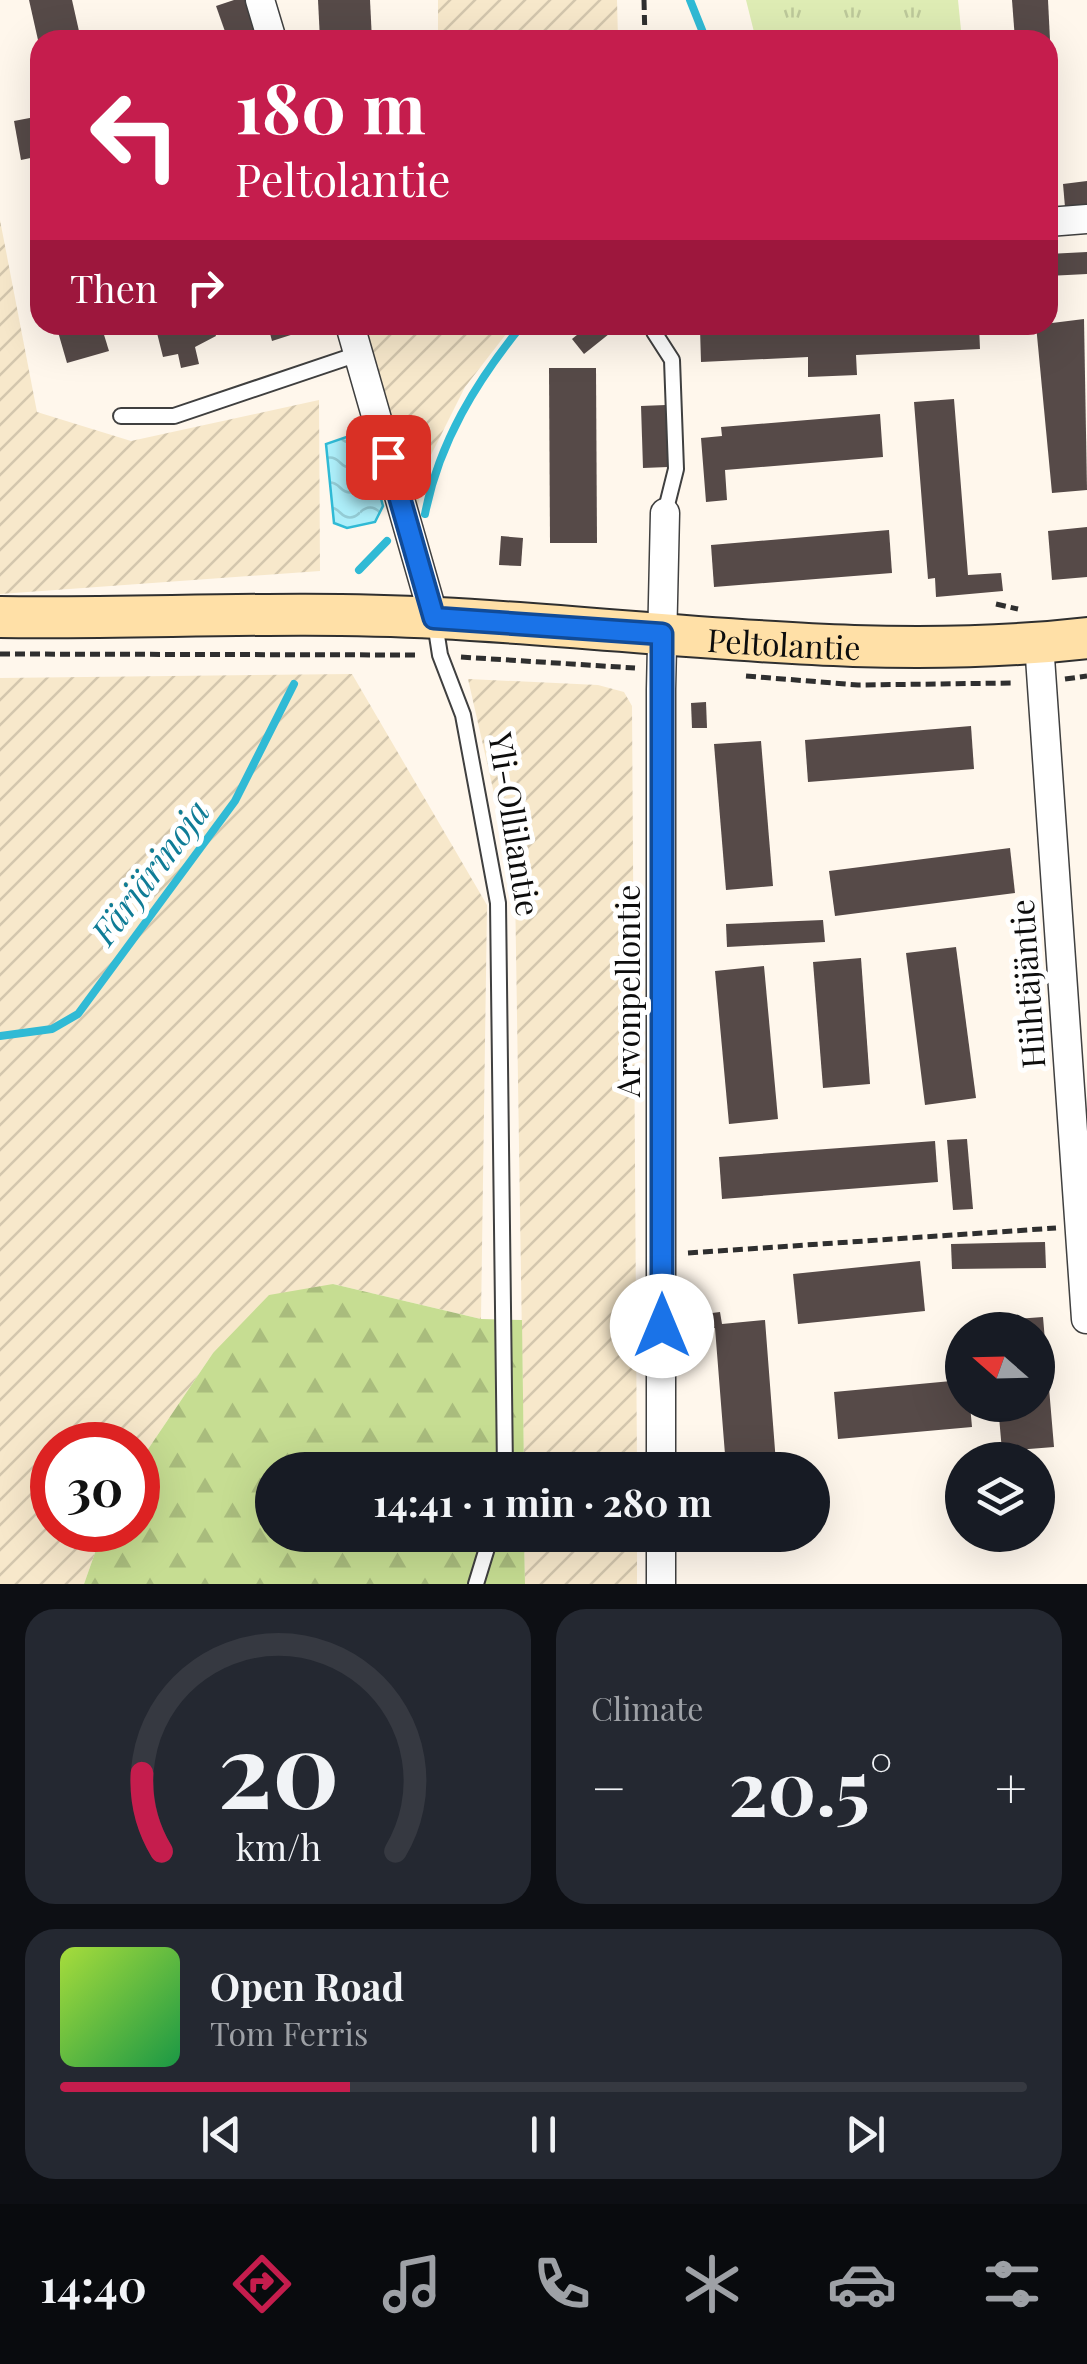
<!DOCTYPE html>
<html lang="en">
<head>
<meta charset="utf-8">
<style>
  body { margin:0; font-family:"Playfair Display",serif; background:#242831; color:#f1f3f6; height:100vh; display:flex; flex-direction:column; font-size:38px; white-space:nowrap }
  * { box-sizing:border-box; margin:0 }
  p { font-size:32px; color:#9ea1a6 }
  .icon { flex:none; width:55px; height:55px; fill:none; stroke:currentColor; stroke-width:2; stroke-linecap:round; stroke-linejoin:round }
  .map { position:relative; height:1584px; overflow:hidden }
  .sheet { display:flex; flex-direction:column; gap:25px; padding:25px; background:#0d0f14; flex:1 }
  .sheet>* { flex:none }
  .top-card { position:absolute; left:30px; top:30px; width:1028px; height:305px; border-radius:30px; box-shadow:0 10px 40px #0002; background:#c51d4d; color:#fff; overflow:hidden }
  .needle { width:65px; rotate:290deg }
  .tools { position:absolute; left:945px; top:1312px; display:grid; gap:20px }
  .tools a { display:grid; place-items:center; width:110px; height:110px; border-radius:50%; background:#171b24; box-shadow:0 10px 40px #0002; font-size:50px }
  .speed { position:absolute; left:30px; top:1422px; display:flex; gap:20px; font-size:50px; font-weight:700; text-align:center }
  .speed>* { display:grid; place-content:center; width:130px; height:130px; border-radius:50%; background:#171b24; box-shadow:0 10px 40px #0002; line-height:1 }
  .speed .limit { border:15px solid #d22; background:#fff; color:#111 }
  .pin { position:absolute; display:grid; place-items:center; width:85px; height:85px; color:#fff; margin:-42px; border-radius:20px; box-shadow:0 5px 15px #0006 }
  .me { position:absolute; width:110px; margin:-55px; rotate:0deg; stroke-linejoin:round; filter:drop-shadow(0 0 8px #0008) }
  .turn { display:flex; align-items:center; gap:35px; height:210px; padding:0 40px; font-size:45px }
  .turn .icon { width:130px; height:130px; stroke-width:2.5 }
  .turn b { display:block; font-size:70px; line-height:85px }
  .then { display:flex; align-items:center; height:95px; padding:0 40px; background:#0003; gap:20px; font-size:38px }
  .big { font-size:75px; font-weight:700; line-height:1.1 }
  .sheet .tile { flex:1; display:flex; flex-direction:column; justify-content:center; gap:15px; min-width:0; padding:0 35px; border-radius:30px; background:#242831 }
  .sheet .dial { align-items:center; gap:0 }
  .dial svg { height:260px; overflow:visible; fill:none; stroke:#363941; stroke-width:7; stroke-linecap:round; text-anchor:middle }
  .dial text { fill:#f1f3f6; stroke:none }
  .song { display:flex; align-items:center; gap:30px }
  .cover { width:120px; height:120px; border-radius:15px; background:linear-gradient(135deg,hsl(80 70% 55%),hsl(140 70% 35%)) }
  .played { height:10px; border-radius:5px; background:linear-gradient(90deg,#c51d4d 30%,#363941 30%) }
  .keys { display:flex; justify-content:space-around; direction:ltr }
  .heat { display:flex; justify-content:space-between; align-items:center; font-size:55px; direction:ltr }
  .sheet .tiles { flex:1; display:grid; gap:25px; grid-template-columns:1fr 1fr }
  .tile:last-child { grid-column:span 2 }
  .trip { position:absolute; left:255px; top:1452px; width:575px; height:100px; border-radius:50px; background:#171b24; box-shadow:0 10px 40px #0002; font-weight:700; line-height:100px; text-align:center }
  .tab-bar { display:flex; height:160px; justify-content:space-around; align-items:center; background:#090b0e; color:#9ea1a6 }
  .tab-bar .icon { width:70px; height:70px }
  .tab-bar .active { color:#c51d4d }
  .tab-bar b { font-size:45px; color:#f1f3f6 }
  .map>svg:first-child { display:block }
  .farmland { fill:url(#farmland-furrows) }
  .grass { fill:url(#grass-tufts) }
  .forest { fill:url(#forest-firs) }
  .water { fill:url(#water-waves); stroke:#30bad5; stroke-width:2.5 }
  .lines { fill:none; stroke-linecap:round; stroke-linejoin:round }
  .stream { stroke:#30bad5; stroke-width:8 }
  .building { fill:#564a48 }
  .lane-casing { stroke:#404040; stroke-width:18 }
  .street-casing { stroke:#404040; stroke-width:31 }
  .secondary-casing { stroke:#2f2f2f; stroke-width:44 }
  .path { stroke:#2f2f2f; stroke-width:5; stroke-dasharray:10 5; stroke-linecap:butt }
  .lane { stroke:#fff; stroke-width:14 }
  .street { stroke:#fff; stroke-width:28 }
  .secondary { stroke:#ffe0a7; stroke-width:40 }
  .route-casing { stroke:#114b97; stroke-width:25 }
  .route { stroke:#1a73e8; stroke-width:18 }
  .labels { text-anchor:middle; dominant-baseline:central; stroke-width:10; stroke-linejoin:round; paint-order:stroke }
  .street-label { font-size:32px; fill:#0d0d0d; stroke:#fff }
  .water-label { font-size:35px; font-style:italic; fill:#0f7c96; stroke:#fff }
</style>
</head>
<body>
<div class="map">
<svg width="1087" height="1584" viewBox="0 0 1087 1584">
  <defs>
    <pattern id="farmland-furrows" width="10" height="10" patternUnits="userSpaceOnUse" patternTransform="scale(2.5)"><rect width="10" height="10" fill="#f7e8cb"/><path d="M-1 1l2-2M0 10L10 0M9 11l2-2" fill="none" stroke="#d3c6ad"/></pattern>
    <pattern id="grass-tufts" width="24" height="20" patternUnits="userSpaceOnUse" patternTransform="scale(2.5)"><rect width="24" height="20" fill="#deecb4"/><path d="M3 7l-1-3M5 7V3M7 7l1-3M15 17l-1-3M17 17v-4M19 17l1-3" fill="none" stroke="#bdc99a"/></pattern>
    <pattern id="forest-firs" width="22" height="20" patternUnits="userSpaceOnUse" patternTransform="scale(2.5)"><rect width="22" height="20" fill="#c6dd92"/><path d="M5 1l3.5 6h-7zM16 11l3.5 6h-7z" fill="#a9bc7d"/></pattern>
    <pattern id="water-waves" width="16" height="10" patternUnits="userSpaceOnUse" patternTransform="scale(2.5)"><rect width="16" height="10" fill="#aeeffa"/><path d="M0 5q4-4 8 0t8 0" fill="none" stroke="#94ccd5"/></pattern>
  </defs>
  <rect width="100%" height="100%" fill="#fff7ec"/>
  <g class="farmland">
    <polygon points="438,0 617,0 618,40 438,40"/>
    <polygon points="0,220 37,412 131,441 319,400 320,571 0,594"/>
    <polygon points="362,325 513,325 465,387 431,455 417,508"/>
    <polygon points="352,674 487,905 481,1319 333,1284 213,1353 138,1464 138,1445 52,1445 52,1530 103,1530 84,1584 0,1584 0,678"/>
    <polygon points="468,679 598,685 624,692 632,706 637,1470 524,1470 515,886"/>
    <polygon points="524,1535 637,1535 637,1584 525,1584"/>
  </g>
  <polygon class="grass" points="746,0 958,0 962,40 756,40"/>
  <polygon class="forest" points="333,1284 481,1319 522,1320 524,1470 272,1470 272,1535 524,1535 525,1584 84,1584 103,1530 138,1530 138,1464 213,1353 269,1295"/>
  <polygon class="water" points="352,435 366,443 383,506 375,522 347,528 334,523 326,444"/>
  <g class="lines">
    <g class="stream">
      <polyline points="690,0 706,40"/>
      <path d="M425 514C439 442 476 382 522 325"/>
      <polyline points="359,570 387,541"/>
      <polyline points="0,1036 52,1029 78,1014 235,801 294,684"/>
    </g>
  </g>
  <g class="building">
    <polygon points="29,0 72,0 81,40 38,40"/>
    <polygon points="234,0 249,0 262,40 228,40 216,6"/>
    <polygon points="318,0 370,0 372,40 320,40"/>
    <polygon points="1012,0 1048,0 1050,40 1015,40"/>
    <polygon points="1051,51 1056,159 1048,159 1048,52"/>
    <polygon points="40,116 40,156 21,160 14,121"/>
    <polygon points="1087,181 1087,205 1065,207 1063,184"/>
    <polygon points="1087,252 1087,274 1048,276 1048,254"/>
    <polygon points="1084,319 1087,490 1052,493 1036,325"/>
    <polygon points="56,325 101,325 109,351 67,363"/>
    <polygon points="155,325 213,325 216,336 195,347 199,364 181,368 178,354 163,357"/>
    <polygon points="253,325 294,325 297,333 272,341 268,326 254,330"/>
    <polygon points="589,325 601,325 609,334 584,354 572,339"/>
    <polygon points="773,325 979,325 980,349 856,355 857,375 808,377 808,357 701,362 700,329"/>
    <polygon points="549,368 596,368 597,543 550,543"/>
    <polygon points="954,399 968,575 1001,573 1003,591 936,597 935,578 928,579 914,402"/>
    <polygon points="666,405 668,467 643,468 641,406"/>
    <polygon points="880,414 883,457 725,470 727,500 706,502 701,438 722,436 721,427"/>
    <polygon points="1087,527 1087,577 1052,580 1048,531"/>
    <polygon points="889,530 892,573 714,587 711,545"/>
    <polygon points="501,536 523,538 521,566 499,565"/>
    <polygon points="706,702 707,728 692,728 691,703"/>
    <polygon points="971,726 974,769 808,782 805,740"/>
    <polygon points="761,741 773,886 726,890 714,744"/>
    <polygon points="1010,848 1015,893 835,916 829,871"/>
    <polygon points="823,920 825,942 727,947 726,924"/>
    <polygon points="956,947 976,1098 925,1105 906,953"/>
    <polygon points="861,958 870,1084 823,1088 813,962"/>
    <polygon points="764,966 778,1119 729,1124 715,971"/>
    <polygon points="967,1139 973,1209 953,1210 947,1140"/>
    <polygon points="935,1141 938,1182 722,1199 719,1157"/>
    <polygon points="1045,1242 1046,1268 952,1269 951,1244"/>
    <polygon points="920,1261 925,1311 798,1324 793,1274"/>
    <polygon points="720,1312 722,1324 765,1320 776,1463 726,1467 715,1328 705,1329 704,1314"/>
    <polygon points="1043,1317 1054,1447 1002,1451 998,1405 1038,1405 1038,1330 992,1330 992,1321"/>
    <polygon points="962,1380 962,1405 970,1405 972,1427 838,1439 834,1392"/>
  </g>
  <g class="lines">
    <defs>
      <g id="lane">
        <polyline points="661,325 654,332 672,360 676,469 665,513"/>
        <polyline points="121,416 174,416 358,354"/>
        <polyline points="435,623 440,655 463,715 498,903 505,1470"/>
        <polyline points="476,1584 491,1535"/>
      </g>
      <g id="street">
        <polyline points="260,0 272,40"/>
        <polyline points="1048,222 1087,219"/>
        <polyline points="350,325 434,618"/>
        <polyline points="1039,643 1086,1319"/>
        <polyline points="661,1470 661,689 665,513"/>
        <polyline points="661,1584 661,1535"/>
      </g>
      <g id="secondary">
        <path id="s1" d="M0 617C146 619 292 610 438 618 655 629 870 663 1087 638"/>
      </g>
    </defs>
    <use href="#lane" class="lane-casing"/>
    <use href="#street" class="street-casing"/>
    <use href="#secondary" class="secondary-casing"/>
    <g class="path">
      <polyline points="644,0 645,40"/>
      <polyline points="996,604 1018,609"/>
      <polyline points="0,654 420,655"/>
      <polyline points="461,657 635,668"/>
      <polyline points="746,676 858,685 1014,683"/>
      <polyline points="1065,679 1087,676"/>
      <polyline points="688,1253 1056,1228"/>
    </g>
    <use href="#lane" class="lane"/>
    <use href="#street" class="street"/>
    <use href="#secondary" class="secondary"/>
  </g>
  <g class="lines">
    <defs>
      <polyline id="route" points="388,457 434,618 662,634 662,1326"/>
    </defs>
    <use href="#route" class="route-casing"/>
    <use href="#route" class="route"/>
  </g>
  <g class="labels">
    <g class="street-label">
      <text stroke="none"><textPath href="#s1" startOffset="785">Peltolantie</textPath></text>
      <text transform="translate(516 824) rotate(81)">Yli-Ollilantie</text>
      <text transform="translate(1026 984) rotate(-94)">Hiihtäjäntie</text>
      <text transform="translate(626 991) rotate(-90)">Arvonpellontie</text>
    </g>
    <g class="water-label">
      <text transform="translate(149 871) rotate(-53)">Färjärinoja</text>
    </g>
  </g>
</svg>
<div class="tools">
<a><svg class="needle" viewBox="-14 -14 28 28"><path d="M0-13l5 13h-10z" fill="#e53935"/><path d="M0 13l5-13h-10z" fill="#9ea1a6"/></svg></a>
<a><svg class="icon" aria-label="layers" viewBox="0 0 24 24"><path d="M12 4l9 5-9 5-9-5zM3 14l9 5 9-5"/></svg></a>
</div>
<div class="speed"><div class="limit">30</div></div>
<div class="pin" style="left:388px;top:457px;background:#d93025"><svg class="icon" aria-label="arrive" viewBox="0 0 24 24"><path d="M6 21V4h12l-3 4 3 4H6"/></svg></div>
<svg class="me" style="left:662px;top:1326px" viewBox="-20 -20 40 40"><circle r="19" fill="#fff"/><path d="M0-13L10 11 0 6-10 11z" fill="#1a73e8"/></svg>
<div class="trip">14:41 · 1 min · 280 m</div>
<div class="top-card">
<div class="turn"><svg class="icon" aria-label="left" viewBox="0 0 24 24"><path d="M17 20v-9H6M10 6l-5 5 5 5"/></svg><div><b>180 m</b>Peltolantie</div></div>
<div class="then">Then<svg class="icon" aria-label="right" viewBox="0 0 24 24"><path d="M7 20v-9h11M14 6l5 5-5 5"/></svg></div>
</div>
</div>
<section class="sheet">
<div class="tiles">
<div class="tile dial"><svg viewBox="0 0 100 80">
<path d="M14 69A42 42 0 1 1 86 69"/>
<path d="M14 69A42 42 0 0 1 8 45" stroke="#c51d4d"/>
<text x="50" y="56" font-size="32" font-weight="700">20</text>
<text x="50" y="72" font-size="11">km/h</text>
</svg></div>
<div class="tile"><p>Climate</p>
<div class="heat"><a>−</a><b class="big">20.5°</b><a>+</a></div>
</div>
<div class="tile">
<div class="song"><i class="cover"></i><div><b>Open Road</b><p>Tom Ferris</p></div></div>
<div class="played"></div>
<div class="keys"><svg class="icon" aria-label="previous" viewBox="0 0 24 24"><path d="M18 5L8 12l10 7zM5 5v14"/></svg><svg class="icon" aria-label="pause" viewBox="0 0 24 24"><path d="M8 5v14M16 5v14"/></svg><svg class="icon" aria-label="next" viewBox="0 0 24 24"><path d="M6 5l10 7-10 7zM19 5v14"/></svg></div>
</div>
</div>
</section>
<nav class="tab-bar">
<b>14:40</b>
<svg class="icon active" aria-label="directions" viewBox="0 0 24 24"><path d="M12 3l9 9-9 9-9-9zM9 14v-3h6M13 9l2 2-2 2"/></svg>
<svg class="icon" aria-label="music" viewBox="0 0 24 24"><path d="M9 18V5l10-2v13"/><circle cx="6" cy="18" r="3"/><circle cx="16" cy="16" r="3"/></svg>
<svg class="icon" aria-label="phone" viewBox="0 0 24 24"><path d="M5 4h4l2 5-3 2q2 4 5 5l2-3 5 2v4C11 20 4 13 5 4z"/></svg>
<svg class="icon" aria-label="climate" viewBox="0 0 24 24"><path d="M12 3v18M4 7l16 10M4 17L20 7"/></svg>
<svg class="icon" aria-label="car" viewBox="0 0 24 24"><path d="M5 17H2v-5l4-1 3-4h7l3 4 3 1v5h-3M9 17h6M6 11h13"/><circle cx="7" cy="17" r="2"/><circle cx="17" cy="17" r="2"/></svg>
<svg class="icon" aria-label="filters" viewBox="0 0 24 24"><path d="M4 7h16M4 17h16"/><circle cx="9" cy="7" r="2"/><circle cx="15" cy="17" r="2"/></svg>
</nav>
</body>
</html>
